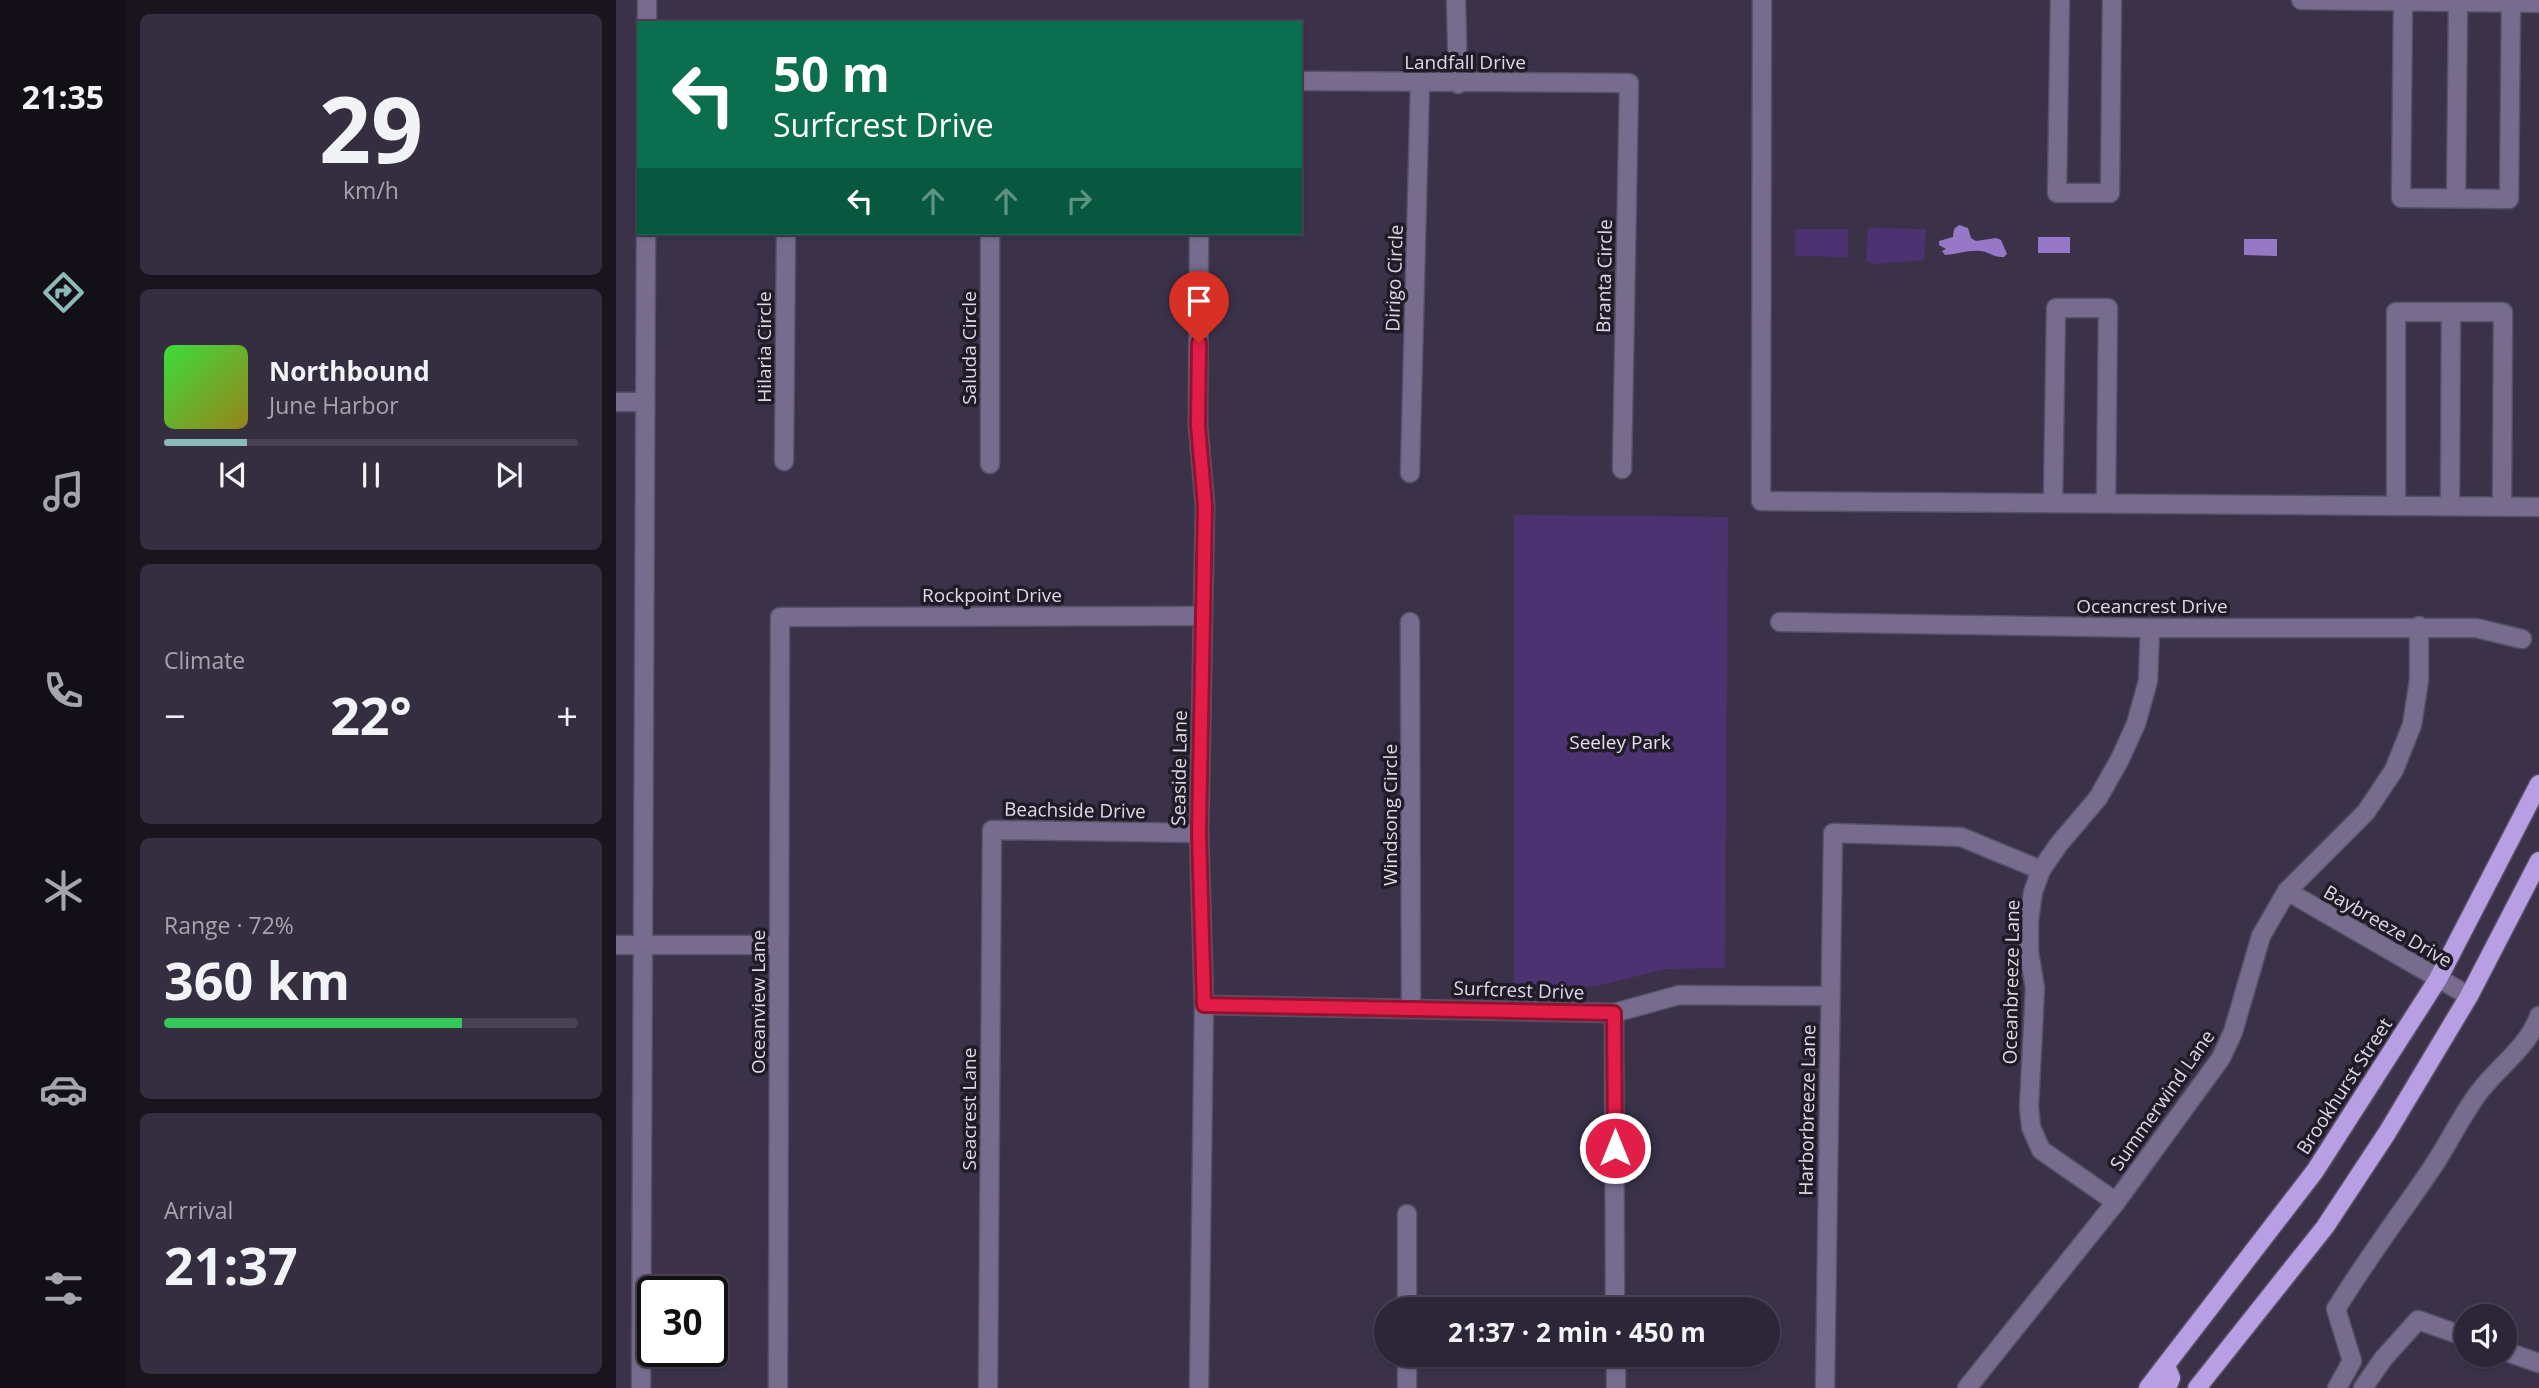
<!DOCTYPE html>
<html lang="en">
<head>
<meta charset="utf-8">
<style>
  body { margin:0; font-family:"Open Sans",sans-serif; background:#342e40; color:#f1f3f6; height:100vh; display:flex; flex-direction:column; font-size:26px; white-space:nowrap }
  * { box-sizing:border-box; margin:0 }
  p { font-size:23px; color:#a6a5ae }
  .icon { flex:none; width:38px; height:38px; fill:none; stroke:currentColor; stroke-width:2; stroke-linecap:round; stroke-linejoin:round }
  .map { position:relative; flex:1; overflow:hidden }
  .drawer { display:flex; flex-direction:column; gap:14px; padding:14px; background:#18151f; width:490px }
  .drawer>* { flex:none }
  .guide { position:absolute; left:21px; top:21px; width:665px; height:214px; border-radius:0px; box-shadow:0 2px 5px #0004,0 0 0 2px #484353; background:#0b6e4f; color:#fff; overflow:hidden }
  .tools { position:absolute; left:1838px; top:1304px; display:grid; gap:14px }
  .tools a { display:grid; place-items:center; width:63px; height:63px; border-radius:50%; background:#2c2638; box-shadow:0 2px 5px #0004,0 0 0 2px #484353; font-size:35px }
  .speed { position:absolute; left:21px; top:1276px; display:flex; gap:14px; font-size:35px; font-weight:700; text-align:center }
  .speed>* { display:grid; place-content:center; width:91px; height:91px; border-radius:50%; background:#2c2638; box-shadow:0 2px 5px #0004,0 0 0 2px #484353; line-height:1 }
  .speed .limit { border:4px solid #111; border-radius:10px; background:#fff; color:#111 }
  .pin { position:absolute; display:grid; place-items:center; width:60px; height:60px; color:#fff; margin:-72px -30px; border-radius:50% 50% 50% 0; rotate:-45deg; box-shadow:0 0 7px #0007 }
  .pin .icon { rotate:45deg }
  .me { position:absolute; width:77px; margin:-38px; rotate:0deg; stroke-linejoin:round; filter:drop-shadow(0 0 5px #0008) }
  .turn { display:flex; align-items:center; gap:24px; height:147px; padding:0 21px; font-size:32px }
  .turn .icon { width:91px; height:91px; stroke-width:2.5 }
  .turn b { display:block; font-size:49px; line-height:60px }
  .lanes { display:flex; align-items:center; height:66px; padding:0 21px; background:#0003; justify-content:center; gap:35px; direction:ltr }
  .lanes .off { opacity:.35 }
  .big { font-size:52px; font-weight:700; line-height:1.1 }
  .drawer .widget { flex:1; display:flex; flex-direction:column; justify-content:center; gap:10px; min-width:0; padding:0 24px; border-radius:10px; background:#342e40 }
  .drawer .dial { align-items:center; gap:0 }
  .dial b { font-size:91px; line-height:1 }
  .song { display:flex; align-items:center; gap:21px }
  .cover { width:84px; height:84px; border-radius:10px; background:linear-gradient(135deg,hsl(120 70% 55%),hsl(50 70% 35%)) }
  .played { height:7px; border-radius:4px; background:linear-gradient(90deg,#8bbbb9 20%,#484353 20%) }
  .keys { display:flex; justify-content:space-around; direction:ltr }
  .heat { display:flex; justify-content:space-between; align-items:center; font-size:38px; direction:ltr }
  .charge { height:10px; border-radius:5px; background:linear-gradient(90deg,#34c759 72%,#484353 0) }
  .trip { position:absolute; left:758px; top:1297px; width:406px; height:70px; border-radius:35px; background:#2c2638; box-shadow:0 2px 5px #0004,0 0 0 2px #484353; font-weight:700; line-height:70px; text-align:center }
  main { display:flex; flex:1; min-height:0 }
  .tab-bar { display:flex; flex-direction:column; width:126px; justify-content:space-around; align-items:center; background:#120f16; color:#a6a5ae }
  .tab-bar .icon { width:49px; height:49px }
  .tab-bar .on { color:#8bbbb9 }
  .tab-bar b { font-size:32px; color:#f1f3f6 }
  .map>svg:first-child { display:block }
  .green { fill:#4c3271 }
  .water { fill:#9778c7 }
  .lines { fill:none; stroke-linecap:round; stroke-linejoin:round }
  .minor-casing { stroke:#585066; stroke-width:21 }
  .major-casing { stroke:#585066; stroke-width:21 }
  .minor { stroke:#786c8e; stroke-width:18 }
  .major { stroke:#b89fe4; stroke-width:18 }
  .route-casing { stroke:#92132f; stroke-width:18 }
  .route { stroke:#e11d48; stroke-width:12 }
  .labels { text-anchor:middle; dominant-baseline:central; stroke-width:7; stroke-linejoin:round; paint-order:stroke }
  .street-label { font-size:19px; fill:#ddd8e7; stroke:#201c27 }
  .park-label { font-size:19px; fill:#e6def4; stroke:#201c27 }
</style>
</head>
<body>
<main>
<nav class="tab-bar">
<b>21:35</b>
<svg class="icon on" aria-label="directions" viewBox="0 0 24 24"><path d="M12 3l9 9-9 9-9-9zM9 14v-3h6M13 9l2 2-2 2"/></svg>
<svg class="icon" aria-label="music" viewBox="0 0 24 24"><path d="M9 18V5l10-2v13"/><circle cx="6" cy="18" r="3"/><circle cx="16" cy="16" r="3"/></svg>
<svg class="icon" aria-label="phone" viewBox="0 0 24 24"><path d="M5 4h4l2 5-3 2q2 4 5 5l2-3 5 2v4C11 20 4 13 5 4z"/></svg>
<svg class="icon" aria-label="climate" viewBox="0 0 24 24"><path d="M12 3v18M4 7l16 10M4 17L20 7"/></svg>
<svg class="icon" aria-label="car" viewBox="0 0 24 24"><path d="M5 17H2v-5l4-1 3-4h7l3 4 3 1v5h-3M9 17h6M6 11h13"/><circle cx="7" cy="17" r="2"/><circle cx="17" cy="17" r="2"/></svg>
<svg class="icon" aria-label="filters" viewBox="0 0 24 24"><path d="M4 7h16M4 17h16"/><circle cx="9" cy="7" r="2"/><circle cx="15" cy="17" r="2"/></svg>
</nav>
<section class="drawer">
<div class="widget dial"><b>29</b><p>km/h</p></div>
<div class="widget">
<div class="song"><i class="cover"></i><div><b>Northbound</b><p>June Harbor</p></div></div>
<div class="played"></div>
<div class="keys"><svg class="icon" aria-label="previous" viewBox="0 0 24 24"><path d="M18 5L8 12l10 7zM5 5v14"/></svg><svg class="icon" aria-label="pause" viewBox="0 0 24 24"><path d="M8 5v14M16 5v14"/></svg><svg class="icon" aria-label="next" viewBox="0 0 24 24"><path d="M6 5l10 7-10 7zM19 5v14"/></svg></div>
</div>
<div class="widget"><p>Climate</p>
<div class="heat"><a>−</a><b class="big">22°</b><a>+</a></div>
</div>
<div class="widget"><p>Range · 72%</p><b class="big">360 km</b><div class="charge"></div></div>
<div class="widget"><p>Arrival</p><b class="big">21:37</b></div>
</section>
<div class="map">
<svg width="1923" height="1388" viewBox="0 0 1923 1388">
  <rect width="100%" height="100%" fill="#3b324a"/>
  <g class="green">
    <polygon points="1252,228 1310,229 1308,260 1259,264 1250,261"/>
    <polygon points="1179,229 1232,229 1232,257 1179,256"/>
    <polygon points="898,515 1112,517 1109,968 1050,969 981,986 898,987"/>
  </g>
  <g class="water">
    <path d="M1343 225 1352 228 1355 238 1360 241 1380 238 1385 240 1391 254 1388 257C1379 258 1373 252 1365 251 1353 250 1342 254 1329 255L1326 251 1330 249 1323 245V241L1337 237 1338 229Z"/>
    <rect x="1422" y="237" width="32" height="16"/>
    <polygon points="1628,239 1661,239 1661,256 1628,255"/>
  </g>
  <g class="lines">
    <defs>
      <g id="minor">
        <polyline points="840,0 842,84"/>
        <polyline points="1146,0 1145,501 1923,507"/>
        <polyline points="1444,0 1441,193 1494,193 1496,0"/>
        <polyline points="1685,0 1923,3"/>
        <polyline points="1787,1 1785,198 1893,199 1895,3"/>
        <polyline points="31,23 31,0"/>
        <polyline points="684,81 1013,83 1006,469"/>
        <polyline points="1840,198 1842,2"/>
        <polyline points="583,233 582,425 589,506 583,833 588,1005 583,1388"/>
        <polyline points="0,402 29,402"/>
        <polyline points="168,461 170,233"/>
        <polyline points="374,464 374,233"/>
        <polyline points="794,473 804,83"/>
        <polyline points="1437,503 1440,308 1492,308 1490,503"/>
        <polyline points="1780,506 1780,312 1887,312 1886,506"/>
        <polyline points="1834,506 1835,312"/>
        <polyline points="794,622 795,1008"/>
        <polyline points="1164,622 1534,628 1860,628 1906,639"/>
        <polyline points="1671,891 1853,996"/>
        <polyline points="0,945 163,945"/>
        <polyline points="588,1005 998,1013 1063,995 1214,996"/>
        <polyline points="998,1013 999,1309"/>
        <polyline points="1500,1202 1425,1150 1415,1127 1413,1107 1419,988 1413,952 1413,920 1417,892 1425,870 1443,844 1482,798 1504,759 1520,724 1532,681 1534,628"/>
        <polyline points="791,1309 791,1214"/>
        <polyline points="1888,1351 1923,1363"/>
        <polyline points="1000,1354 1000,1388"/>
        <polyline points="25,1388 30,233"/>
        <polyline points="162,1388 164,617 587,616"/>
        <polyline points="372,1388 376,830 583,833"/>
        <polyline points="791,1388 791,1354"/>
        <polyline points="1209,1388 1217,833 1345,837 1425,870"/>
        <polyline points="1351,1388 1500,1202 1605,1058 1617,1032 1645,936 1671,891 1750,812 1778,770 1796,725 1803,680 1803,626"/>
        <path d="M1721 1388 1736 1361 1720 1309C1750 1260 1784 1215 1816 1168 1833 1143 1846 1114 1864 1091 1883 1066 1913 1046 1923 1016"/>
        <polyline points="1747,1388 1767,1359 1802,1320 1850,1337"/>
      </g>
      <g id="major">
        <polyline points="1550,1366 1555,1378 1551,1388"/>
        <polyline points="1532,1388 1699,1171 1822,979 1923,784"/>
        <polyline points="1581,1388 1709,1227 1771,1133 1853,996 1923,861"/>
      </g>
    </defs>
    <use href="#minor" class="minor-casing"/>
    <use href="#major" class="major-casing"/>
    <use href="#minor" class="minor"/>
    <use href="#major" class="major"/>
  </g>
  <g class="lines">
    <defs>
      <polyline id="route" points="583,343 582,425 589,506 583,833 588,1005 998,1013 999,1148"/>
    </defs>
    <use href="#route" class="route-casing"/>
    <use href="#route" class="route"/>
  </g>
  <g class="labels">
    <g class="street-label">
      <text x="849" y="62">Landfall Drive</text>
      <text transform="translate(988 276) rotate(-89)">Branta Circle</text>
      <text transform="translate(778 278) rotate(-88)">Dirigo Circle</text>
      <text transform="translate(148 347) rotate(-90)">Hilaria Circle</text>
      <text transform="translate(353 348) rotate(-90)">Saluda Circle</text>
      <text x="376" y="595">Rockpoint Drive</text>
      <text x="1536" y="606">Oceancrest Drive</text>
      <text transform="translate(563 768) rotate(-89)">Seaside Lane</text>
      <text transform="translate(459 810) rotate(1)">Beachside Drive</text>
      <text transform="translate(774 815) rotate(-90)">Windsong Circle</text>
      <text transform="translate(1772 926) rotate(30)">Baybreeze Drive</text>
      <text transform="translate(1395 982) rotate(-89)">Oceanbreeze Lane</text>
      <text transform="translate(903 990) rotate(2)">Surfcrest Drive</text>
      <text transform="translate(142 1002) rotate(-90)">Oceanview Lane</text>
      <text transform="translate(1728 1086) rotate(-57)">Brookhurst Street</text>
      <text transform="translate(1546 1100) rotate(-55)">Summerwind Lane</text>
      <text transform="translate(353 1109) rotate(-90)">Seacrest Lane</text>
      <text transform="translate(1191 1110) rotate(-89)">Harborbreeze Lane</text>
    </g>
    <g class="park-label">
      <text x="1004" y="742">Seeley Park</text>
    </g>
  </g>
</svg>
<div class="tools">
<a><svg class="icon" aria-label="sound" viewBox="0 0 24 24"><path d="M4 9h4l5-4v14l-5-4H4zM17 9q2 3 0 6"/></svg></a>
</div>
<div class="speed"><div class="limit">30</div></div>
<div class="pin" style="left:583px;top:343px;background:#d93025"><svg class="icon" aria-label="arrive" viewBox="0 0 24 24"><path d="M6 21V4h12l-3 4 3 4H6"/></svg></div>
<svg class="me" style="left:999px;top:1148px" viewBox="-20 -20 40 40"><circle r="17" fill="#e11d48" stroke="#fff" stroke-width="3"/><path d="M0-11L8 9 0 5-8 9z" fill="#fff"/></svg>
<div class="trip">21:37 · 2 min · 450 m</div>
<div class="guide">
<div class="turn"><svg class="icon" aria-label="left" viewBox="0 0 24 24"><path d="M17 20v-9H6M10 6l-5 5 5 5"/></svg><div><b>50 m</b>Surfcrest Drive</div></div>
<div class="lanes"><svg class="icon" aria-label="left" viewBox="0 0 24 24"><path d="M17 20v-9H6M10 6l-5 5 5 5"/></svg><svg class="icon off" aria-label="ahead" viewBox="0 0 24 24"><path d="M12 20V5M6 11l6-6 6 6"/></svg><svg class="icon off" aria-label="ahead" viewBox="0 0 24 24"><path d="M12 20V5M6 11l6-6 6 6"/></svg><svg class="icon off" aria-label="right" viewBox="0 0 24 24"><path d="M7 20v-9h11M14 6l5 5-5 5"/></svg></div>
</div>
</div>
</main>
</body>
</html>
